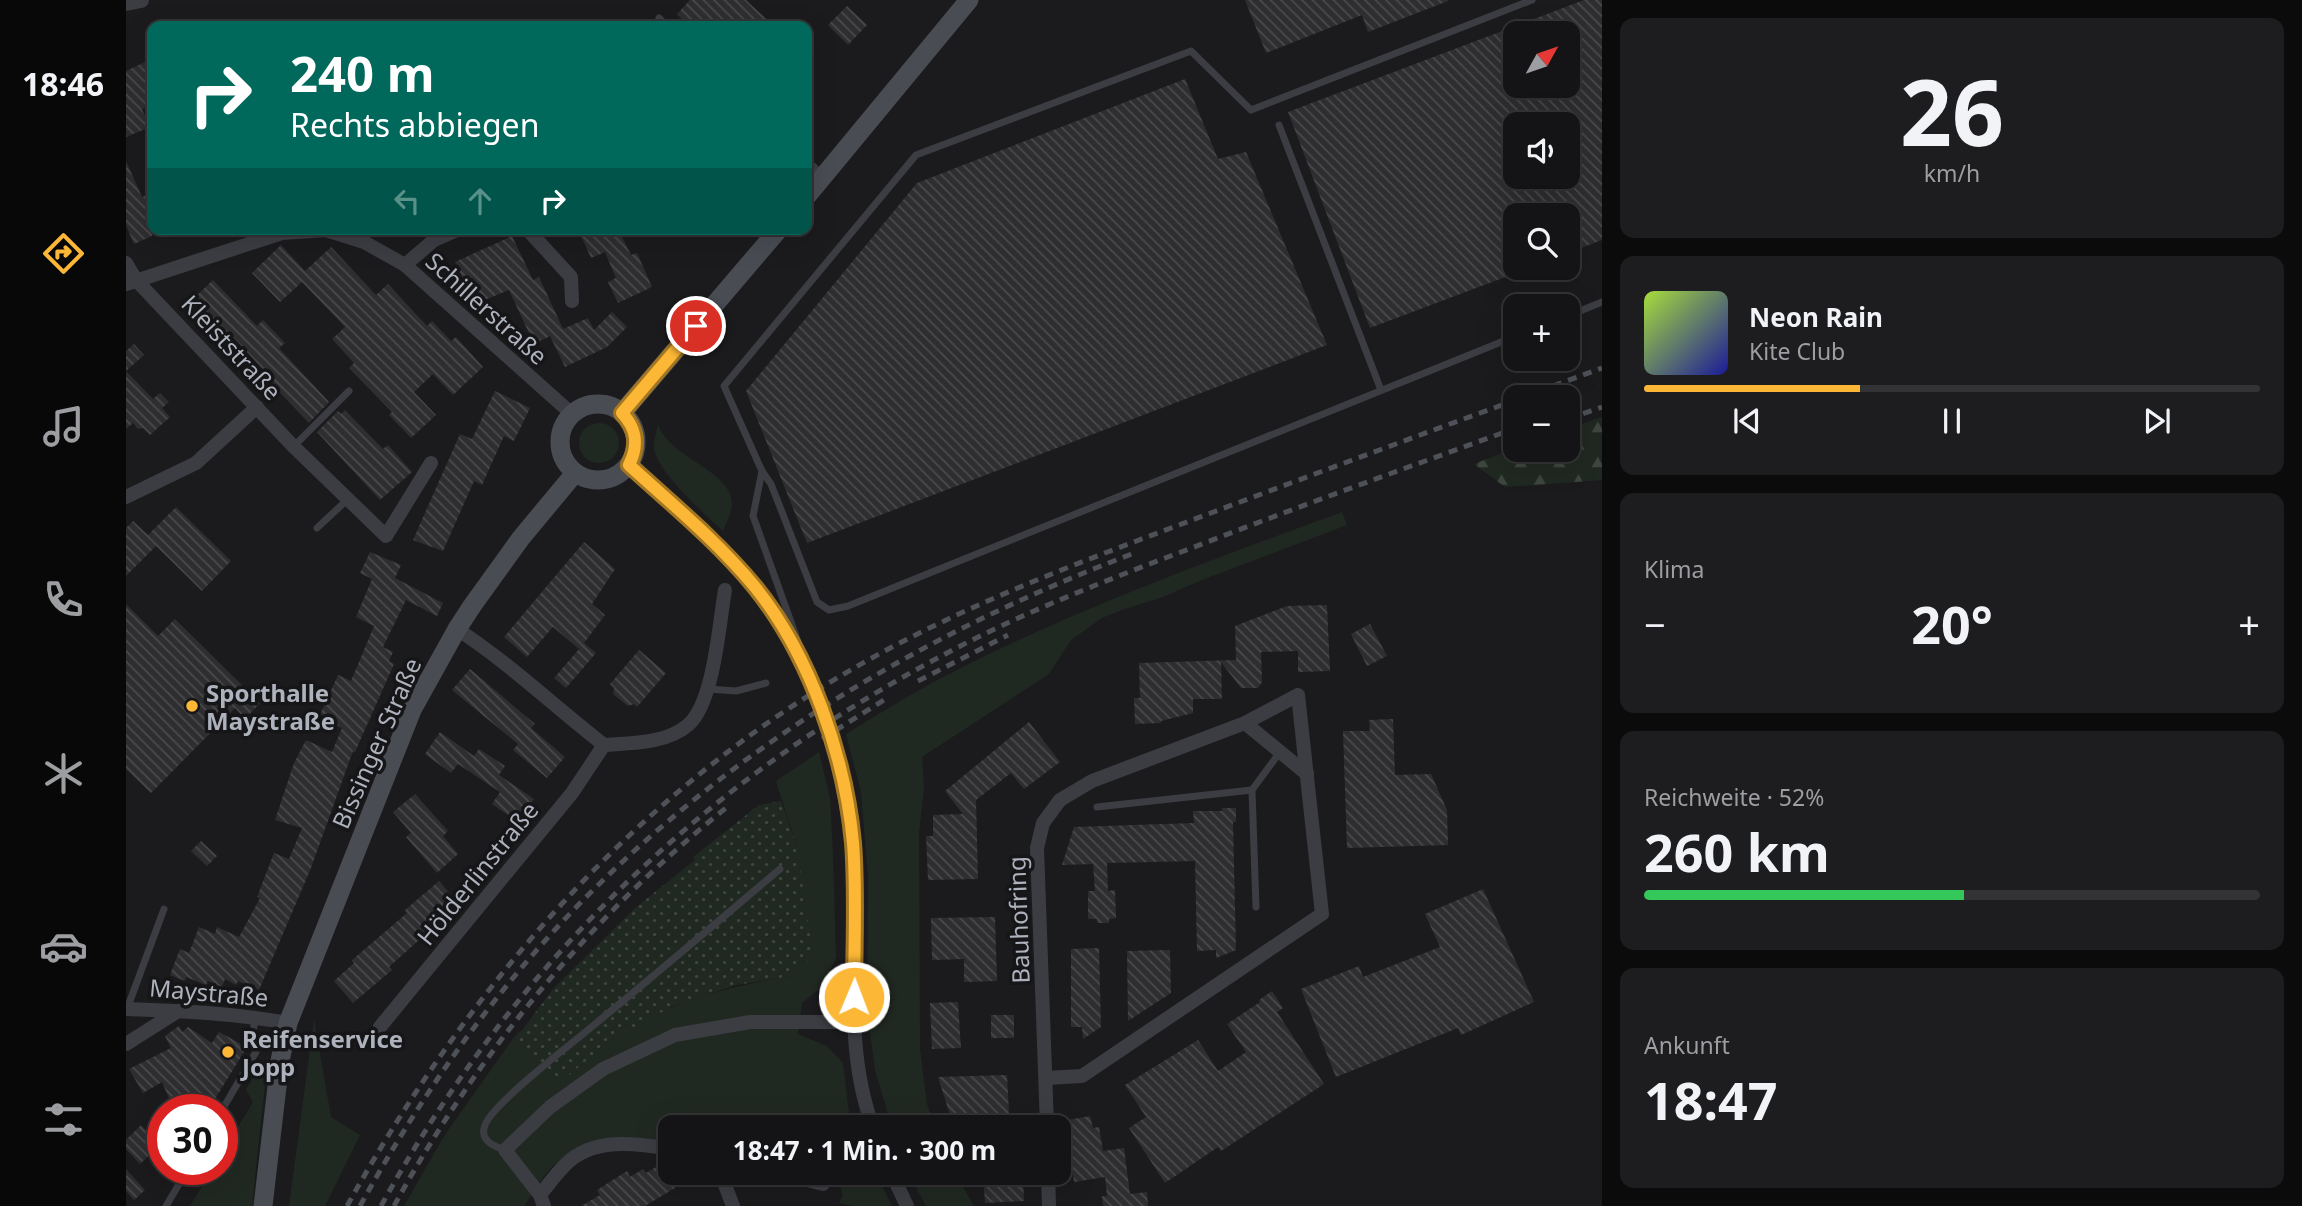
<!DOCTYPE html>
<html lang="de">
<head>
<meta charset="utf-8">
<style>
  body { margin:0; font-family:"Noto Sans",sans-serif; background:#1d1d1f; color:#f1f3f6; height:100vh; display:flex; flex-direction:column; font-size:26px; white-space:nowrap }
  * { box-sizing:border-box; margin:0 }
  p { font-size:23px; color:#9d9ea1 }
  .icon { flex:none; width:38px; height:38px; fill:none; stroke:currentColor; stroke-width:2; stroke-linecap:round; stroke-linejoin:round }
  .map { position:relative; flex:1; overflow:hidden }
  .sheet { display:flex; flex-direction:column; gap:18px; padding:18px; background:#0b0b0c; width:700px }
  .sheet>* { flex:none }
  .top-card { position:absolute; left:21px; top:21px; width:665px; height:214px; border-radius:14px; box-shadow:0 7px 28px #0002,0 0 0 2px #333335; background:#00695c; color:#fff; overflow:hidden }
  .needle { width:46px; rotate:50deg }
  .tools { position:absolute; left:1377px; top:21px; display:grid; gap:14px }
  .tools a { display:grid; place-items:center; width:77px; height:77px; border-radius:14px; background:#141416; box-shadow:0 7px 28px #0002,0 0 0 2px #333335; font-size:35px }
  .speed { position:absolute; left:21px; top:1094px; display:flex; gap:14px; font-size:35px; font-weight:700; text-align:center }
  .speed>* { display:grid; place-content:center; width:91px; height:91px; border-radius:50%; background:#141416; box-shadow:0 7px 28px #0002,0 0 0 2px #333335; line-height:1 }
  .speed .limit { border:10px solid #d22; background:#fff; color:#111 }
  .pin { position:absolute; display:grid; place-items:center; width:60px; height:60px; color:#fff; margin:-30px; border:4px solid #fff; border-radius:50%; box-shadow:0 2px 7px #0007 }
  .me { position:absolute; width:77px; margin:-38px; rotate:1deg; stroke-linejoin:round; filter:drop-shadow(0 0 5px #0008) }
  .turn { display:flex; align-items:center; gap:24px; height:147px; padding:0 28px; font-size:32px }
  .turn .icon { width:91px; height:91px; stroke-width:2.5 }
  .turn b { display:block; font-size:49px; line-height:60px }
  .lanes { display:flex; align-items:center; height:66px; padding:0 28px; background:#0003; justify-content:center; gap:35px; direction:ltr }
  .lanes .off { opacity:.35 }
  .big { font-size:52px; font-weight:700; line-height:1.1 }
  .sheet .card { flex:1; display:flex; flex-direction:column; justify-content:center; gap:10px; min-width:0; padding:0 24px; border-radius:14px; background:#1d1d1f }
  .sheet .dial { align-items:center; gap:0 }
  .dial b { font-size:91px; line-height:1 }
  .song { display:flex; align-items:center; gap:21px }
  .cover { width:84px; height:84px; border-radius:10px; background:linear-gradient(135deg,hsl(80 70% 55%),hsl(240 70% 35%)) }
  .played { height:7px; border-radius:4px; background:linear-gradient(90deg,#fbb735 35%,#333335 35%) }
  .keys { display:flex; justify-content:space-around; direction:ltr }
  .heat { display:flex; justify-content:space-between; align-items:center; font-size:38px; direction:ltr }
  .charge { height:10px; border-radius:5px; background:linear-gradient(90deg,#34c759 52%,#333335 0) }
  .trip { position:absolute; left:532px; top:1115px; width:413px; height:70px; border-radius:14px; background:#141416; box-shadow:0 7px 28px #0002,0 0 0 2px #333335; font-weight:700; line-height:70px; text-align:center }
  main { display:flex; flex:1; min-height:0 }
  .tab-bar { display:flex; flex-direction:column; width:126px; justify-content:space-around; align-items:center; background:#080809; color:#9d9ea1 }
  .tab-bar .icon { width:49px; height:49px }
  .tab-bar .on { color:#fbb735 }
  .tab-bar b { font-size:32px; color:#f1f3f6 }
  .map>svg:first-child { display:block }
  .green { fill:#202921 }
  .forest { fill:url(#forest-firs) }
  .garden { fill:url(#garden-dots) }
  .building { fill:url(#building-back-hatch); fill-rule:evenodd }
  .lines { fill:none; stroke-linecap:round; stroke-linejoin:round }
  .service { stroke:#3b3d43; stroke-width:7 }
  .minor { stroke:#3b3d43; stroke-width:14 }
  .tertiary { stroke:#3b3d43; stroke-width:16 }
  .secondary { stroke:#494c53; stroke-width:19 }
  .rail { stroke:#4e5158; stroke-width:5; stroke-dasharray:9 7; stroke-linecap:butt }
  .minor-bridge { stroke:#3b3d43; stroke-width:14 }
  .route-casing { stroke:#a37722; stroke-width:18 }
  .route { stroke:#fbb735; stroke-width:12 }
  .poi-dot { fill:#fbb735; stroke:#161618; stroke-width:2.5 }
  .labels { text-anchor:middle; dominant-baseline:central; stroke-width:7; stroke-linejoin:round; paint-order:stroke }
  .street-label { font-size:24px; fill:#adb2bd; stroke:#161618 }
  .poi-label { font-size:24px; font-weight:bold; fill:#adb2bd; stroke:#161618; text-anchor:start }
</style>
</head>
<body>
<main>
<nav class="tab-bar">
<b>18:46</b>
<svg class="icon on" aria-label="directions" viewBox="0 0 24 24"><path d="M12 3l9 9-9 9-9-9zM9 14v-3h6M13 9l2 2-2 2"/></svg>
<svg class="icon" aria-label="music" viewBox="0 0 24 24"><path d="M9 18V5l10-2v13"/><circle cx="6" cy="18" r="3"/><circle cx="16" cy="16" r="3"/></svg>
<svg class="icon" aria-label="phone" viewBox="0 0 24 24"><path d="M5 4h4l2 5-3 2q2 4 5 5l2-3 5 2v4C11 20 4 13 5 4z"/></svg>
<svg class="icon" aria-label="climate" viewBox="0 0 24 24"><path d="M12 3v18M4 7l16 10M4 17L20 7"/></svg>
<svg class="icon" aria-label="car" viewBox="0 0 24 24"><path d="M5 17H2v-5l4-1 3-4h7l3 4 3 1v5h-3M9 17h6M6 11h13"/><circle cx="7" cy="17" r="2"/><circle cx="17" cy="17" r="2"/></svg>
<svg class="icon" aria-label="filters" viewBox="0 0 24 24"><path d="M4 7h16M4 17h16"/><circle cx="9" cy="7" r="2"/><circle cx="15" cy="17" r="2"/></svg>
</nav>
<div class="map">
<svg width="1476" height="1206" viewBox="0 0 1476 1206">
  <defs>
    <pattern id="forest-firs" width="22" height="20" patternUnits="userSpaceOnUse" patternTransform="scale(1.75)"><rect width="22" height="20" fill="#202921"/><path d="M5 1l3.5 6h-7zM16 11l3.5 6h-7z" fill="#3e463f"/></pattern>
    <pattern id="garden-dots" width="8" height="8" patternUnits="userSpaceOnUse" patternTransform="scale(1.75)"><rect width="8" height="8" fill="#202921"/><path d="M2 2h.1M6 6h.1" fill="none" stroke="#3e463f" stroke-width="1.8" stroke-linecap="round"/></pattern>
    <pattern id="building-back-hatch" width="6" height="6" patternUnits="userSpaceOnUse" patternTransform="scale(1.75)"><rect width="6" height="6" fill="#2e2e31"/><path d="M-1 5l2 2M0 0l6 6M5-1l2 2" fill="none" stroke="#4a4a4d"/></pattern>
  </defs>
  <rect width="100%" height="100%" fill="#1b1b1d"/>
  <g class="green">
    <circle cx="473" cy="443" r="20"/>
    <path d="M532 424C543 459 607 470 606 505 605 514 600 523 597 531 580 515 528 470 528 446 528 439 531 431 532 424Z"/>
    <path d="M1216 512 1221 525 1071 582 1037 597 996 610 976 618 945 640 923 674 796 757 798 787 793 833 794 1049 801 1104 809 1127H766L749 1070 741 1010 742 877 735 792 720 734C757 711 793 689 831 670 954 607 1086 560 1216 512Z"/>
    <path d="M693 752 704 798 707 854 710 958 696 987 676 1003 672 1034 701 1046 717 1063 724 1121 727 1127H544V1144C496 1135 467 1131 427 1166 416 1177 407 1193 398 1206H278L318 1136 388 1037 431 1084C449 1070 466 1053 485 1040 539 1002 603 986 666 976L671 847 650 781Z"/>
    <polygon points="188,1019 205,1117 234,1135 199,1206 163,1206"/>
    <polygon points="142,1056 126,1206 64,1206 87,1169 96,1169 96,1153 127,1102 120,1089"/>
    <polygon points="710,1173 750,1173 766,1206 727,1206 713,1203 717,1196"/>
    <polygon points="782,1173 829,1173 848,1206 800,1206"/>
  </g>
  <polygon class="forest" points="1476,417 1476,480 1379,487 1348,464 1389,448 1442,450 1442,429"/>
  <polygon class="garden" points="655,801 671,847 687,957 666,976 610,985 547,1006 486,1039 431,1085 388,1037 397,1029 427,989 509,908 569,860 567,857 633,805"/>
  <g class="building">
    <polygon points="564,0 620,0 648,26 563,26 551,14"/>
    <polygon points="1119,0 1322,0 1322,1 1242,32 1236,15 1140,53"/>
    <path d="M1458 0H1476V240L1442 253V215H1390V273L1244 328 1162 112ZM1390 33H1442V86H1390ZM1390 124H1442V177H1390Z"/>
    <polygon points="721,6 741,25 722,45 702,25"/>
    <polygon points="19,62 26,77 26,104 16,109 24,127 0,137 0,71"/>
    <polygon points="1059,79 1092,159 1120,152 1201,345 681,543 620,391 791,183"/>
    <polygon points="0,161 16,197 26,193 26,236 8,244 0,225"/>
    <polygon points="452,229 492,229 505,255 511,253 526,287 492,303 482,282 490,278 479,252 465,258"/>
    <polygon points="386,236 407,280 413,277 437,329 462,318 468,330 486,312 501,327 481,347 439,367 424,336 408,344 383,290 356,301 350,287 342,290 329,262"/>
    <polygon points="155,245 179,271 205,247 250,295 262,284 301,326 306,321 325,341 330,337 357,367 327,395 307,374 288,392 310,415 285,438 263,415 266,412 223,368 228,363 206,339 219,327 176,282 154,302 126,273"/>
    <polygon points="87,280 131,326 137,320 159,343 153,348 203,402 183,423 142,380 144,377 107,337 104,339 67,299"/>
    <polygon points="8,344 18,355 0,371 27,399 34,393 43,402 36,408 44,417 24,435 17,428 12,429 7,423 0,429 0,351"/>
    <polygon points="369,391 404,408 388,441 378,436 356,485 348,481 317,551 287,540 334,434 346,439"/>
    <polygon points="219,410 257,449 262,445 286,472 254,500 191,432 212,411 215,414"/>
    <polygon points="50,507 105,561 76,591 30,546 0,576 0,528 7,521 22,535"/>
    <polygon points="458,542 489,569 466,604 479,615 458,643 470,653 440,688 428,678 453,649 427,627 401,657 378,637"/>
    <polygon points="244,552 275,565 269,578 317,603 311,616 280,600 257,647 267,652 263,661 268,664 229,752 227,751 185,868 133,990 112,981 110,985 99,979 96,987 82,981 80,985 60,977 59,981 44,975 54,949 63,953 73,927 89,934 91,927 113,937 134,898 131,897 148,853 163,859 176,828 149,820 168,763 180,740 206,752 216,728 193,717 212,675 225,681 248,626 230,617 246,579 234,573"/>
    <polygon points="0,604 32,636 49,619 134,703 119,719 109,708 25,793 0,769"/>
    <polygon points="1201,605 1204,671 1172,672 1172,651 1135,652 1136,682 1132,688 1115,688 1095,662 1096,699 1067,699 1067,713 1035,721 1035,723 1009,724 1008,698 1014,698 1013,663 1110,660 1109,626 1161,606"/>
    <polygon points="1244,624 1261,656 1241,666 1225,634"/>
    <polygon points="513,650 540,673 511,707 508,704 502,706 487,694 488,688 484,684"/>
    <polygon points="344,669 409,724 405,728 439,757 421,778 387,750 392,744 326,690"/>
    <polygon points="1267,719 1269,775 1305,774 1321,810 1322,845 1221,848 1217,731 1244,731 1243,720"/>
    <polygon points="903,722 934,762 898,789 885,773 850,800 852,879 802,880 800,836 807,836 807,815 837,814 819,791"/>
    <polygon points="314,732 348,756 353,749 379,766 373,775 408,799 392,822 366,804 374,792 332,764 325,773 299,754"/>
    <polygon points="289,794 322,831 317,836 332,854 311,873 280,837 285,833 267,812"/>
    <polygon points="1096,808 1110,808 1110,822 1107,822 1110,950 1090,958 1090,950 1071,951 1069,861 981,863 982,891 989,890 990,918 983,919 983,923 971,923 971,919 962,919 962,891 969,891 967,864 936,865 948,827 1068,823 1067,811 1096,811"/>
    <polygon points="75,841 91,856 81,866 65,851"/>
    <polygon points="313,881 333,904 263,967 266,970 227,1003 208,981 228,963 226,960 281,913 279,910"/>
    <polygon points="1357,889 1408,1002 1335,1035 1332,1028 1210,1077 1175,989 1233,966 1237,977 1314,947 1299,914"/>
    <polygon points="869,917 871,981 838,982 838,959 806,960 805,918"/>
    <polygon points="973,948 975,1027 957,1039 956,1027 945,1027 945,949"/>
    <polygon points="1044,950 1045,993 1002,1021 1001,951"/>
    <polygon points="1146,991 1157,1008 1151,1012 1198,1084 1095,1151 1092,1147 1039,1183 1003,1128 1020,1117 999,1085 1072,1040 1092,1071 1120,1052 1101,1024 1134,1002 1133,1000"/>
    <polygon points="832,1002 835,1048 806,1049 804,1003"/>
    <rect x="865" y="1015" width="23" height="23"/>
    <polygon points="53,1026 56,1032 62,1027 86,1043 93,1032 121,1047 89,1099 86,1097 78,1110 48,1110 36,1082 17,1093 3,1069 45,1048 39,1036"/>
    <polygon points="881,1075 883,1113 824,1115 812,1077"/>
    <polygon points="964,1116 967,1128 973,1127 977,1151 998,1148 1004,1194 1021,1192 1022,1206 977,1206 976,1196 981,1196 979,1177 948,1182 943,1148 941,1148 936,1121"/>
    <polygon points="15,1125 34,1145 14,1164 0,1149 0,1140"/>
    <polygon points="535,1164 549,1188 519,1206 455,1206 474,1195 471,1190 501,1171 504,1177 517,1169 520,1173"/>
    <polygon points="0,1169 19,1190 8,1200 0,1191"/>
    <polygon points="857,1172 897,1172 898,1201 859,1203"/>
  </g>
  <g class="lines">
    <g class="service">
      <polyline points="533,18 541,26"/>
      <polyline points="1153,125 1255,390"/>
      <polyline points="681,160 697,176"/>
      <polyline points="1442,316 1476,302"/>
      <polyline points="1390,336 722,606 703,610 691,602 645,484 636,471 598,386 790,155 1065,51 1125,110 1406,0"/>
      <polyline points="168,446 223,391"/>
      <polyline points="636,471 627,516 675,650"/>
      <polyline points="191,528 221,500"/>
      <polyline points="582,689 610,691 640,683"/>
      <polyline points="971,807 1126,790"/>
      <polyline points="1130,907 1126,790 1154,752"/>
      <polyline points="1,1009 38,909"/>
      <polyline points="96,1110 130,1052 127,1033 129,1018"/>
      <path d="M379 1150C367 1146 353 1140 359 1125 367 1104 436 1051 457 1034 523 980 589 924 654 869"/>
      <polyline points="40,1206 62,1169"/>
    </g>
    <g class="minor">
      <polyline points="401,229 445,277 446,301"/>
      <polyline points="0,263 10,280 167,446 260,536 305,463"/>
      <polyline points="279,265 308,240 333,229"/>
      <polyline points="0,284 156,233 200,230 238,242 279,265 446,414"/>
      <polyline points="503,465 568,524"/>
      <polyline points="0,497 70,463 131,407"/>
      <polyline points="1119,723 1181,774"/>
      <path d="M478 745C505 743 540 744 562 725 588 703 593 624 599 590"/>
      <path d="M711 761C721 805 729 849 729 894 730 972 719 1052 747 1127"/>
      <path d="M0 1009C54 1011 108 1013 162 1023"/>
      <path d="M254 1027 446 793 478 745C429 707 383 663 331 629"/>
      <polyline points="0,1044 52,1011"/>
      <polyline points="920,1078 956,1076 1196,914 1172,695 1119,723 966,781 934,800 917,823 911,848 921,1127"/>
      <polyline points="594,1172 607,1206"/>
      <polyline points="649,1172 697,1184"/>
      <polyline points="765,1172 781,1206"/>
      <polyline points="922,1172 923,1206"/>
      <path d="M414 1195C422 1185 430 1174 439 1165 466 1137 510 1143 544 1149"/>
      <polyline points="418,1206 414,1195 379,1150 424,1107 477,1069 549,1035 624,1022 727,1022"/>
    </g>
    <polyline class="tertiary" points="0,3 15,0"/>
    <g class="secondary">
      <polyline points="681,196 843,0"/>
      <circle cx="472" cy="442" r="38"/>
      <polyline points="496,413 653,229"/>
      <polyline points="137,1206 154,1061 162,1023 286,710 331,629 346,606 395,538 449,473"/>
    </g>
    <g class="rail">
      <polyline points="1397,397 1476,368"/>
      <polyline points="1442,419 1476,407"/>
      <polyline points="792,681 882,635"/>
      <polyline points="696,739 758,700"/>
      <path d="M221 1206C349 976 520 780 755 653 847 603 946 565 1045 528 1159 485 1274 442 1390 400"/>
      <path d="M234 1206C275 1132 321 1060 374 994 536 790 764 645 1006 554"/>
      <path d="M255 1206C389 963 576 782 821 653 898 612 981 580 1063 549 1171 507 1280 468 1390 428"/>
      <path d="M268 1206C353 1051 466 914 605 804"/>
    </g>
    <path class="minor-bridge" d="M568 524C590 545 614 566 631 591 669 642 696 700 711 761"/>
  </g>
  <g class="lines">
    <defs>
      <path id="route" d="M570 326 496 413C511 429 513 445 503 465 546 504 592 542 629 587 684 655 719 756 727 843 731 894 728 946 728 997"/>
    </defs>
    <use href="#route" class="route-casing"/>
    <use href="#route" class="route"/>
  </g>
  <g class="poi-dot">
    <circle cx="66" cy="706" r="7"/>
    <circle cx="102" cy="1052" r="7"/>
  </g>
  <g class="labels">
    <g class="street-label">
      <text transform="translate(361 308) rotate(42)">Schillerstraße</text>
      <text transform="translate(106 347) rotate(47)">Kleiststraße</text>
      <text transform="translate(250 743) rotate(-66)">Bissinger Straße</text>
      <text transform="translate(351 873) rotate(-51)">Hölderlinstraße</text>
      <text transform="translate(892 920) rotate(-92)">Bauhofring</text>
      <text transform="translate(83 992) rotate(5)">Maystraße</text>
    </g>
    <g class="poi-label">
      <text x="80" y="692">Sporthalle<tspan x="80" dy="28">Maystraße</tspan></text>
      <text x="116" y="1038">Reifenservice<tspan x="116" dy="28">Jopp</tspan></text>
    </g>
  </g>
</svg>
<div class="tools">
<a><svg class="needle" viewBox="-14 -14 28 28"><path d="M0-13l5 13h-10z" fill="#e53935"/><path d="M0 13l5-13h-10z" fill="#9d9ea1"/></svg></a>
<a><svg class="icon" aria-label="sound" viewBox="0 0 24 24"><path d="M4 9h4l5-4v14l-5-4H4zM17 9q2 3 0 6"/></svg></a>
<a><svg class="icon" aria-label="search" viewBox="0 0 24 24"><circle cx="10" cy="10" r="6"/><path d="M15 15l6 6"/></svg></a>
<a>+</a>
<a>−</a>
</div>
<div class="speed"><div class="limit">30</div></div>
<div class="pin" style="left:570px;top:326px;background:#d93025"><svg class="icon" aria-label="arrive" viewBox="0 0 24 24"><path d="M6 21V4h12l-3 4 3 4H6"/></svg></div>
<svg class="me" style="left:728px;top:997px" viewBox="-20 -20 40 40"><circle r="17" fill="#fbb735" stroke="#fff" stroke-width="3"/><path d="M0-11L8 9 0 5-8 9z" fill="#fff"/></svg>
<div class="trip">18:47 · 1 Min. · 300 m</div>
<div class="top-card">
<div class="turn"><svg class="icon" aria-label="right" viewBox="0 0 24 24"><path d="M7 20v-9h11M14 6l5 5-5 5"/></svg><div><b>240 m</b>Rechts abbiegen</div></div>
<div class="lanes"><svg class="icon off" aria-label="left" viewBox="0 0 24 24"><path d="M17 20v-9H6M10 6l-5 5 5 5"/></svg><svg class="icon off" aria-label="ahead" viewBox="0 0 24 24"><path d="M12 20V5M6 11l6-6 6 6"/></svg><svg class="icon" aria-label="right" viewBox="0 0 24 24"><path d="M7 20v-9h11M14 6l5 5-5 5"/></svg></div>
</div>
</div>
<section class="sheet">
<div class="card dial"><b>26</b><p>km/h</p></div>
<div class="card">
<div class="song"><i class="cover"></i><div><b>Neon Rain</b><p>Kite Club</p></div></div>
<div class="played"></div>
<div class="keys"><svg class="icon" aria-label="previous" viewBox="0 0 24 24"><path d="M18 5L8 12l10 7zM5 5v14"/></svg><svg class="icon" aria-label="pause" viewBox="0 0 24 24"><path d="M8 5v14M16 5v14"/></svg><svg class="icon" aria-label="next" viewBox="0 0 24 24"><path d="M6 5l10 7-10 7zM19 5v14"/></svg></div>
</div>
<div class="card"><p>Klima</p>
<div class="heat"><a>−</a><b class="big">20°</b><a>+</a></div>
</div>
<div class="card"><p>Reichweite · 52%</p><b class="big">260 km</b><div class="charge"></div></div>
<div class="card"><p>Ankunft</p><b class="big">18:47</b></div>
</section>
</main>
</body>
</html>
